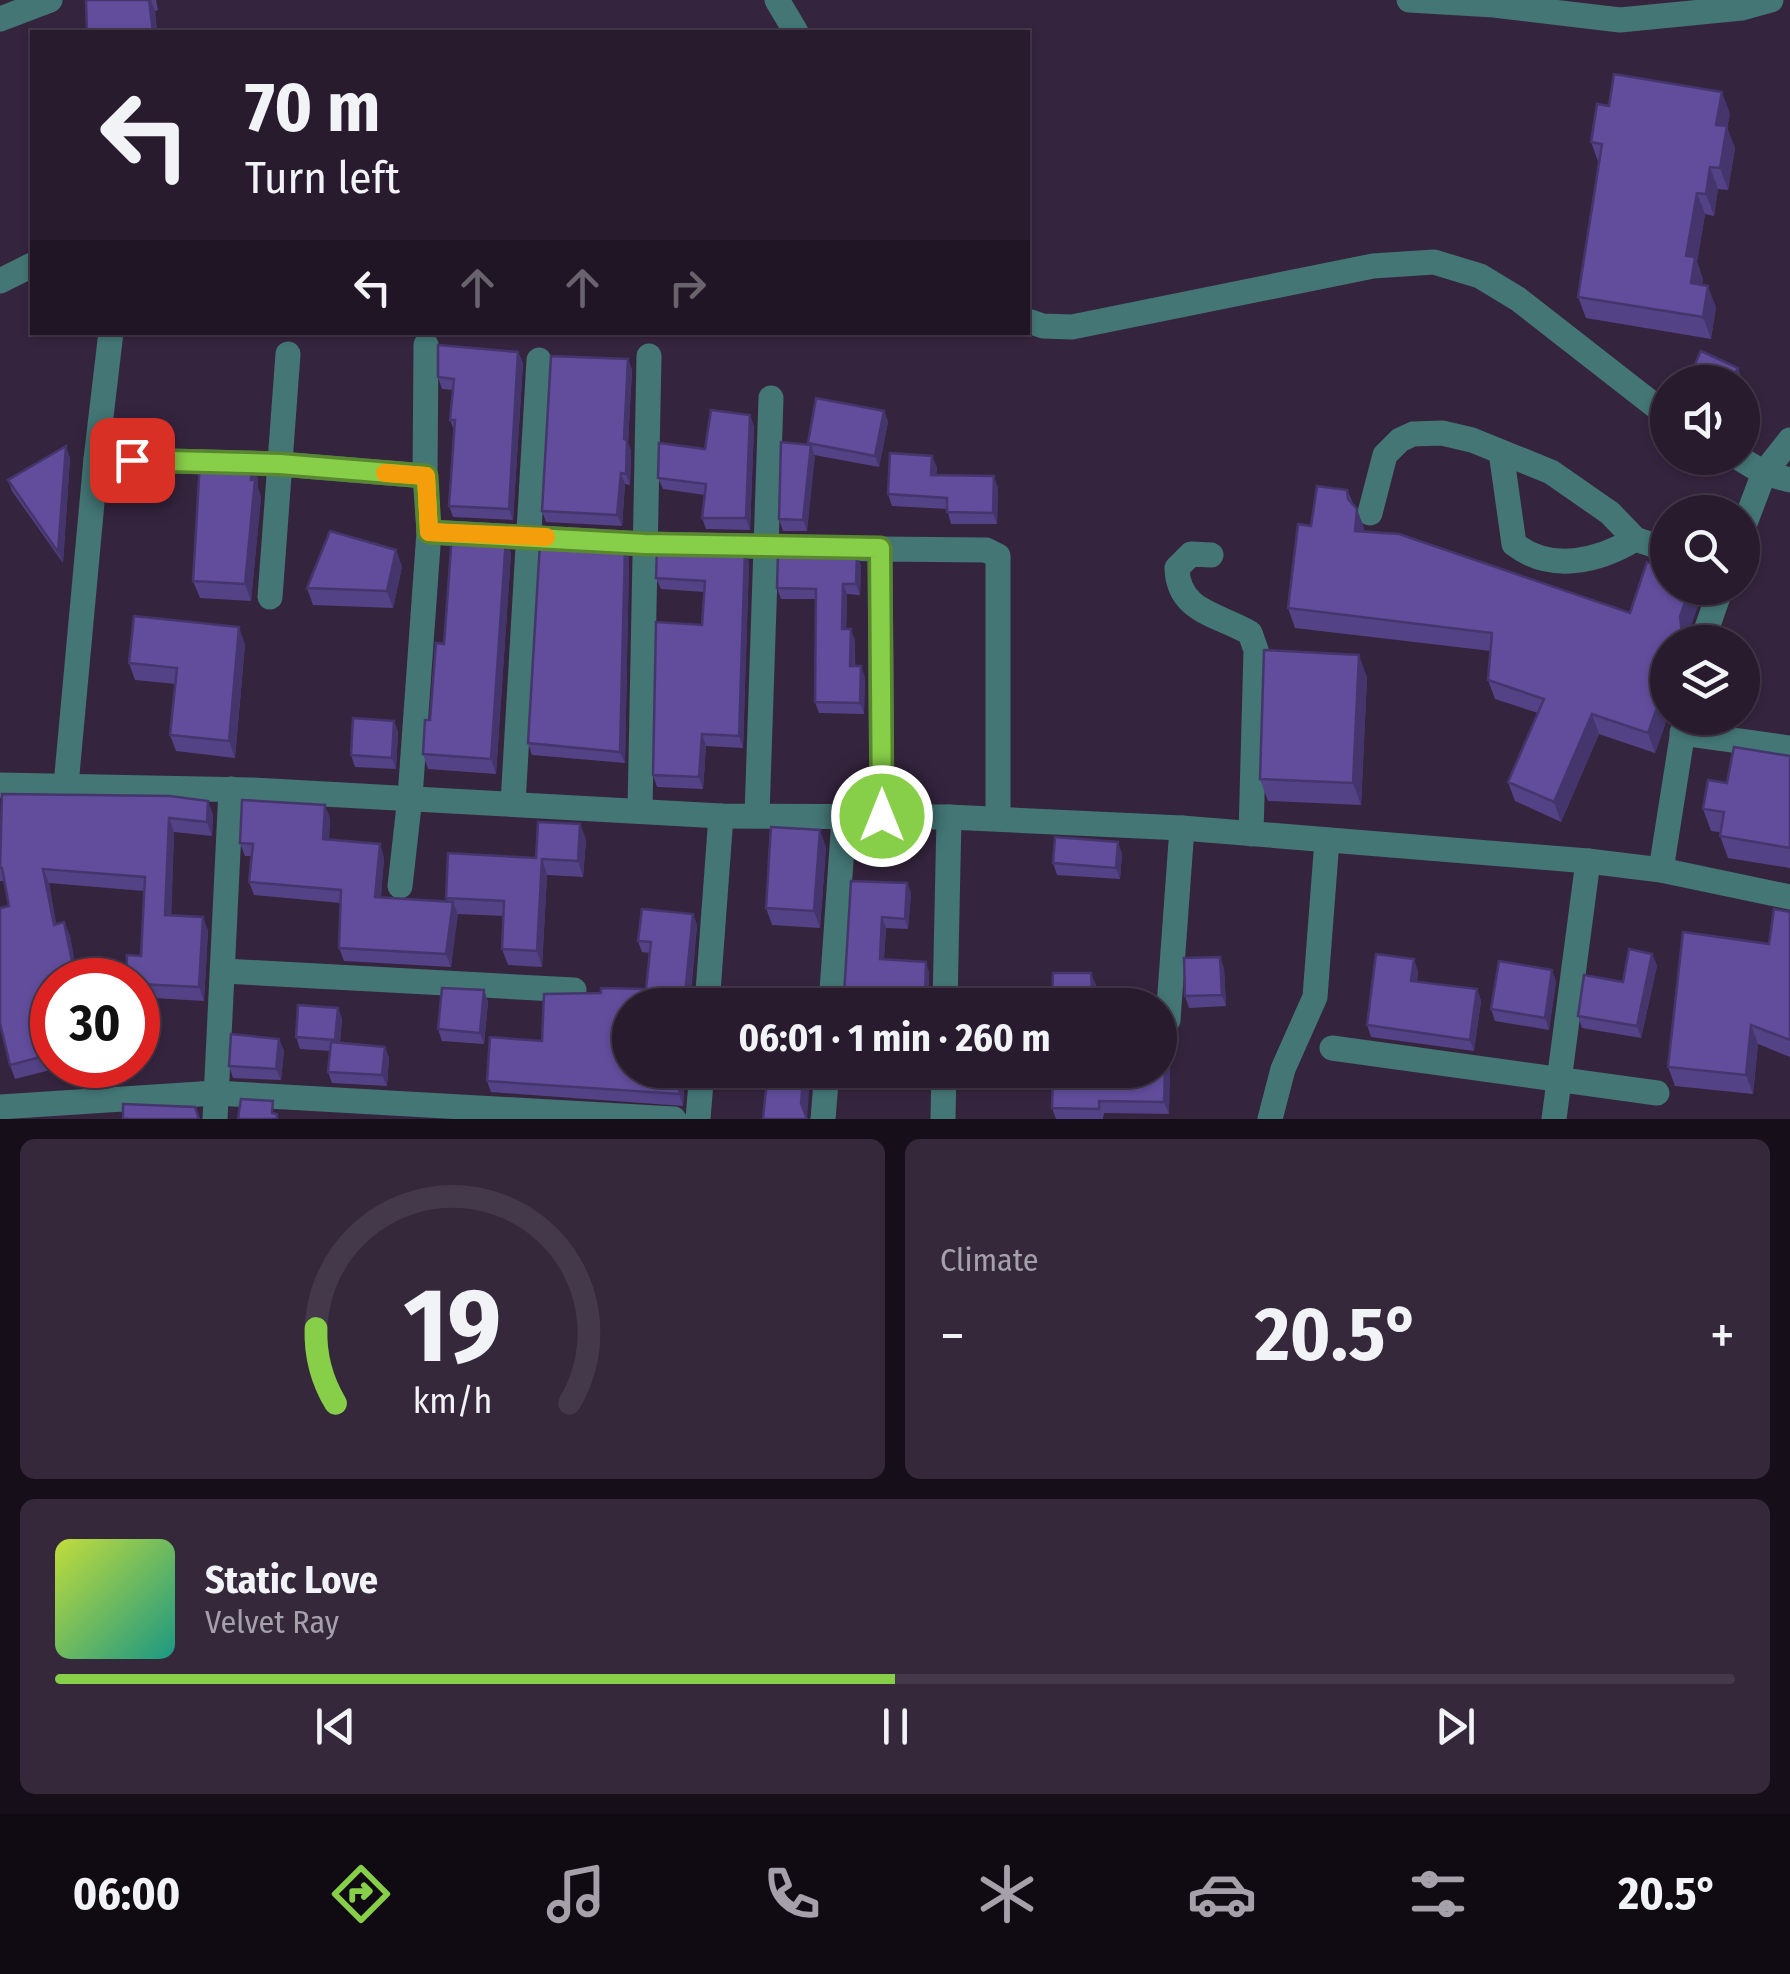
<!DOCTYPE html>
<html lang="en">
<head>
<meta charset="utf-8">
<style>
  body { margin:0; font-family:"Fira Sans Condensed",sans-serif; background:#34283a; color:#f1f3f6; height:100vh; display:flex; flex-direction:column; font-size:38px; white-space:nowrap }
  * { box-sizing:border-box; margin:0 }
  p { font-size:32px; color:#a5a1aa }
  .icon { flex:none; width:55px; height:55px; fill:none; stroke:currentColor; stroke-width:2; stroke-linecap:round; stroke-linejoin:round }
  .map { position:relative; height:1119px; overflow:hidden }
  .side { display:flex; flex-direction:column; gap:20px; padding:20px; background:#160f19; flex:1 }
  .side>* { flex:none }
  .top-card { position:absolute; left:30px; top:30px; width:1000px; height:305px; border-radius:0px; box-shadow:0 2px 8px #0004,0 0 0 2px #44394a; background:#281b2e; color:#f1f3f6; overflow:hidden }
  .controls { position:absolute; left:1650px; top:365px; display:grid; gap:20px }
  .controls a { display:grid; place-items:center; width:110px; height:110px; border-radius:50%; background:#281b2e; box-shadow:0 2px 8px #0004,0 0 0 2px #44394a; font-size:50px }
  .speed { position:absolute; left:30px; top:958px; display:flex; gap:20px; font-size:50px; font-weight:700; text-align:center }
  .speed>* { display:grid; place-content:center; width:130px; height:130px; border-radius:50%; background:#281b2e; box-shadow:0 2px 8px #0004,0 0 0 2px #44394a; line-height:1 }
  .speed .limit { border:15px solid #d22; background:#fff; color:#111 }
  .pin { position:absolute; display:grid; place-items:center; width:85px; height:85px; color:#fff; margin:-42px; border-radius:20px; box-shadow:0 5px 15px #0006 }
  .me { position:absolute; width:110px; margin:-55px; rotate:0deg; stroke-linejoin:round; filter:drop-shadow(0 0 8px #0008) }
  .turn { display:flex; align-items:center; gap:35px; height:210px; padding:0 50px; font-size:45px }
  .turn .icon { width:130px; height:130px; stroke-width:2.5 }
  .turn b { display:block; font-size:70px; line-height:85px }
  .lanes { display:flex; align-items:center; height:95px; padding:0 50px; background:#0003; justify-content:center; gap:50px; direction:ltr }
  .lanes .off { opacity:.35 }
  .big { font-size:75px; font-weight:700; line-height:1.1 }
  .side .card { flex:1; display:flex; flex-direction:column; justify-content:center; gap:15px; min-width:0; padding:0 35px; border-radius:15px; background:#34283a }
  .side .dial { align-items:center; gap:0 }
  .dial svg { height:260px; overflow:visible; fill:none; stroke:#44394a; stroke-width:7; stroke-linecap:round; text-anchor:middle }
  .dial text { fill:#f1f3f6; stroke:none }
  .song { display:flex; align-items:center; gap:30px }
  .cover { width:120px; height:120px; border-radius:15px; background:linear-gradient(135deg,hsl(70 70% 55%),hsl(170 70% 35%)) }
  .played { height:10px; border-radius:5px; background:linear-gradient(90deg,#88cf49 50%,#44394a 50%) }
  .keys { display:flex; justify-content:space-around; direction:ltr }
  .heat { display:flex; justify-content:space-between; align-items:center; font-size:55px; direction:ltr }
  .side .tiles { flex:1; display:grid; gap:20px; grid-template-columns:1fr 1fr }
  .card:last-child { grid-column:span 2 }
  .trip { position:absolute; left:612px; top:988px; width:565px; height:100px; border-radius:50px; background:#281b2e; box-shadow:0 2px 8px #0004,0 0 0 2px #44394a; font-weight:700; line-height:100px; text-align:center }
  .tab-bar { display:flex; height:160px; justify-content:space-around; align-items:center; background:#100b12; color:#a5a1aa }
  .tab-bar .icon { width:70px; height:70px }
  .tab-bar .active { color:#88cf49 }
  .tab-bar b { font-size:45px; color:#f1f3f6 }
  .map>svg:first-child { display:block }
  .lines { fill:none; stroke-linecap:round; stroke-linejoin:round }
  .minor { stroke:#437675; stroke-width:25 }
  .wall { fill:#534285 }
  .shaded-wall { fill:#44366c }
  .building { fill:#614d9b; stroke:#44366c; stroke-width:2.5 }
  .route-casing { stroke:#58872f; stroke-width:25 }
  .route { stroke:#88cf49; stroke-width:18 }
  .slow { stroke:#f59e0b; stroke-width:18 }
</style>
</head>
<body>
<div class="map">
<svg width="1790" height="1119" viewBox="0 0 1790 1119">
  <rect width="100%" height="100%" fill="#35243e"/>
  <g class="lines">
    <g class="minor">
      <polyline points="777,0 796,32"/>
      <polyline points="1409,0 1494,5 1620,20 1742,8 1771,0"/>
      <polyline points="0,19 50,0"/>
      <polyline points="0,281 32,265"/>
      <polyline points="1028,321 1043,326 1072,327 1373,266 1434,262 1480,276 1518,299 1668,416"/>
      <path d="M1501 452 1514 544C1551 573 1599 561 1635 539"/>
      <polyline points="1739,458 1764,473 1790,480"/>
      <polyline points="96,459 280,464 425,476"/>
      <polyline points="1370,513 1385,455 1400,440 1413,434 1442,433 1472,440 1551,472 1610,513 1635,539 1668,550"/>
      <polyline points="1742,531 1764,473 1790,440"/>
      <polyline points="429,532 645,544 880,549"/>
      <path d="M1211 555 1191 554 1177 568C1178 612 1218 614 1250 633L1256 650 1251 834"/>
      <polyline points="270,597 288,354"/>
      <polyline points="1702,642 1721,588"/>
      <polyline points="1682,733 1790,748"/>
      <polyline points="0,785 252,790 721,816 949,817 1182,828 1588,861 1661,870 1790,897"/>
      <polyline points="66,785 96,459 111,332"/>
      <polyline points="513,803 539,360"/>
      <polyline points="640,809 649,356"/>
      <polyline points="757,815 771,398"/>
      <polyline points="882,817 880,549 986,550 998,556 998,818"/>
      <polyline points="1661,870 1685,718"/>
      <polyline points="400,886 410,797 429,532 425,476 426,345"/>
      <polyline points="224,971 574,990"/>
      <polyline points="707,1005 721,816"/>
      <polyline points="831,1005 844,818"/>
      <polyline points="945,1005 949,817"/>
      <polyline points="1168,1020 1182,828"/>
      <polyline points="1332,1048 1657,1093"/>
      <polyline points="0,1107 215,1093 674,1119"/>
      <polyline points="215,1119 231,789"/>
      <polyline points="698,1119 702,1070"/>
      <polyline points="823,1119 827,1070"/>
      <polyline points="943,1119 944,1070"/>
      <polyline points="1270,1119 1283,1069 1315,997 1327,840"/>
      <polyline points="1554,1119 1588,861"/>
    </g>
  </g>
  <g class="wall">
    <polygon points="86,0 156,0 158,10 155,11 157,32 87,32"/>
    <polygon points="1609,106 1730,114 1727,128 1735,148 1728,190 1718,189 1714,216 1705,214 1697,262 1703,279 1702,285 1716,307 1711,339 1586,318 1578,297 1599,164 1591,142"/>
    <polygon points="518,352 523,363 513,520 453,517 449,506 454,430 450,420 453,390 442,389 438,377"/>
    <polygon points="628,359 632,370 628,443 631,451 630,485 625,484 622,526 546,522 542,511"/>
    <polygon points="1692,371 1742,379 1741,382 1696,382"/>
    <polygon points="884,411 888,422 879,467 814,455 807,531 783,531 779,519 809,445 808,443"/>
    <polygon points="750,415 754,427 750,530 706,529 702,518 705,495 663,489 658,478 705,449"/>
    <polygon points="70,458 63,563 12,491 8,480"/>
    <polygon points="252,463 258,480 258,488 261,497 251,601 200,598 193,581"/>
    <polygon points="937,467 936,475 998,488 997,524 951,524 947,509 892,506 888,494"/>
    <polygon points="1347,490 1364,528 1364,532 1630,613 1668,588 1697,588 1701,597 1687,637 1668,642 1668,716 1655,753 1599,734 1561,822 1515,801 1508,782 1538,713 1495,699 1488,680 1491,651 1295,628 1288,608 1311,526"/>
    <polygon points="625,548 629,559 625,763 532,755 528,743"/>
    <polygon points="396,550 402,567 393,608 313,605 307,588"/>
    <polygon points="511,553 496,774 428,769 423,754 444,644"/>
    <polygon points="749,562 743,748 706,746 703,789 657,787 653,775 702,625 704,592 661,589 656,578"/>
    <polygon points="861,565 860,595 847,594 846,629 855,640 855,666 865,677 864,714 819,713 815,702 816,599 781,599 777,588"/>
    <polygon points="245,644 235,758 176,751 170,735 176,684 135,680 129,663"/>
    <polygon points="1367,677 1361,805 1268,801 1260,779"/>
    <polygon points="394,721 398,732 396,769 355,767 351,755"/>
    <polygon points="1790,756 1790,868 1728,858 1720,836 1720,832 1711,831 1703,809 1727,783"/>
    <polygon points="208,801 213,815 212,836 174,832 171,916 203,917 208,931 204,1001 138,997 144,891 49,883 56,924 64,922 70,936 78,980 52,980 52,1065 70,1065 15,1079 10,1065 9,906 5,881 0,881 0,832"/>
    <polygon points="330,818 329,839 384,857 381,897 448,902 446,898 536,858 580,824 586,840 583,877 547,875 542,967 508,965 502,949 504,916 457,914 451,967 344,961 339,948 341,903 254,895 249,882 252,856 245,856 240,843"/>
    <polygon points="826,847 820,928 772,925 766,908"/>
    <polygon points="1122,853 1120,879 1057,875 1053,863"/>
    <polygon points="851,881 907,883 911,893 908,929 886,928 884,959 929,972 929,1003 885,1000 885,1005 838,1005 844,996"/>
    <polygon points="1790,912 1790,1057 1758,1044 1753,1094 1675,1086 1668,1067 1769,944"/>
    <polygon points="693,914 697,925 690,1003 630,1070 684,1070 685,1075 683,1106 491,1092 487,1081 542,1041 601,993 646,989 650,953 642,952 638,941"/>
    <polygon points="1652,954 1657,966 1641,1038 1582,1028 1578,1016 1623,982"/>
    <polygon points="1224,968 1226,1006 1189,1008 1185,996"/>
    <polygon points="1418,971 1417,981 1477,989 1481,1001 1474,1051 1371,1037 1367,1025"/>
    <polygon points="1556,981 1549,1030 1495,1021 1491,1009"/>
    <polygon points="484,990 488,1002 484,1044 442,1041 438,1029"/>
    <polygon points="338,1008 342,1019 340,1043 385,1047 389,1058 387,1086 332,1083 328,1072 330,1051 300,1049 296,1037"/>
    <polygon points="279,1039 284,1051 281,1080 233,1078 229,1066"/>
    <polygon points="1170,1054 1169,1114 1104,1113 1103,1119 1056,1119 1052,1108 1059,1076"/>
  </g>
  <g class="shaded-wall">
    <polygon points="149,0 151,0 155,11 157,32 153,32"/>
    <polygon points="1722,92 1730,114 1727,128 1735,148 1728,190 1720,168 1716,125"/>
    <polygon points="1710,167 1718,189 1714,216 1706,194"/>
    <polygon points="1697,193 1705,214 1697,262 1703,279 1699,305 1691,283 1686,256"/>
    <polygon points="1708,286 1716,307 1711,339 1703,317"/>
    <polygon points="518,352 523,363 513,520 509,509"/>
    <polygon points="628,359 632,370 628,443 631,451 630,485 626,474 624,439"/>
    <polygon points="1738,368 1742,379 1741,382 1731,382"/>
    <polygon points="884,411 888,422 879,467 875,456"/>
    <polygon points="750,415 754,427 750,530 746,518"/>
    <polygon points="811,445 815,457 807,531 803,520"/>
    <polygon points="66,446 70,458 63,563 58,552"/>
    <polygon points="932,456 937,467 935,487 931,475"/>
    <polygon points="252,463 258,480 258,488 261,497 251,601 245,584"/>
    <polygon points="621,473 625,484 622,526 617,515"/>
    <polygon points="994,476 998,488 997,524 993,513"/>
    <polygon points="1357,509 1364,528 1362,550 1355,531"/>
    <polygon points="506,538 511,553 496,774 491,759"/>
    <polygon points="625,548 629,559 625,763 620,752"/>
    <polygon points="396,550 402,567 393,608 387,591"/>
    <polygon points="745,551 749,562 743,748 739,736"/>
    <polygon points="857,554 861,565 860,595 856,584"/>
    <polygon points="843,584 847,594 846,640 842,629"/>
    <polygon points="1690,588 1697,588 1701,597 1687,637 1688,642 1679,642 1680,617"/>
    <polygon points="239,627 245,644 235,758 229,741"/>
    <polygon points="851,629 855,640 854,677 850,666"/>
    <polygon points="1359,655 1367,677 1361,805 1353,783"/>
    <polygon points="861,666 865,677 864,714 860,703"/>
    <polygon points="1668,677 1668,716 1655,753 1648,733"/>
    <polygon points="1592,714 1599,734 1561,822 1554,802"/>
    <polygon points="394,721 398,732 396,769 392,758"/>
    <polygon points="702,734 706,746 703,789 699,777"/>
    <polygon points="208,801 213,815 212,836 207,822"/>
    <polygon points="325,805 330,818 328,852 323,839"/>
    <polygon points="169,818 174,832 171,929 165,915"/>
    <polygon points="580,824 586,840 583,877 578,861"/>
    <polygon points="820,830 826,847 820,928 814,911"/>
    <polygon points="1118,842 1122,853 1120,879 1116,868"/>
    <polygon points="380,844 384,857 380,910 375,897"/>
    <polygon points="542,859 547,875 542,967 537,951"/>
    <polygon points="43,869 49,883 59,939 54,925"/>
    <polygon points="907,883 911,893 908,929 905,919"/>
    <polygon points="453,902 458,915 451,967 446,954"/>
    <polygon points="693,914 697,925 689,1005 685,994"/>
    <polygon points="203,917 208,931 204,1001 199,987"/>
    <polygon points="882,917 886,928 883,969 880,959"/>
    <polygon points="64,922 70,936 78,980 73,966"/>
    <polygon points="1652,954 1657,966 1641,1038 1637,1026"/>
    <polygon points="1220,957 1224,968 1226,1006 1222,995"/>
    <polygon points="1414,959 1418,971 1415,992 1411,981"/>
    <polygon points="926,962 929,972 929,1003 925,993"/>
    <polygon points="1552,970 1556,981 1549,1030 1545,1018"/>
    <polygon points="1091,973 1096,985 1096,1005 1093,1005"/>
    <polygon points="1477,989 1481,1001 1474,1051 1470,1040"/>
    <polygon points="484,990 488,1002 484,1044 480,1033"/>
    <polygon points="881,990 885,1000 885,1005 880,1005"/>
    <polygon points="338,1008 342,1019 339,1052 335,1040"/>
    <polygon points="1751,1025 1758,1044 1753,1094 1746,1075"/>
    <polygon points="279,1039 284,1051 281,1080 276,1069"/>
    <polygon points="1166,1043 1170,1054 1169,1114 1164,1102"/>
    <polygon points="385,1047 389,1058 387,1086 382,1075"/>
    <polygon points="680,1070 684,1070 685,1075 683,1106 679,1094"/>
    <polygon points="804,1070 806,1070 810,1080 807,1118 801,1103"/>
  </g>
  <g class="building">
    <polygon points="86,0 149,0 153,32 87,32"/>
    <polygon points="1614,74 1722,92 1716,125 1727,126 1720,168 1710,167 1706,194 1697,193 1686,256 1695,257 1691,283 1708,286 1703,317 1578,297 1602,144 1591,142 1597,104 1609,106"/>
    <polygon points="438,345 518,352 509,509 449,506 455,420 450,420 454,379 438,377"/>
    <polygon points="1701,351 1738,368 1731,382 1717,382 1692,371"/>
    <polygon points="551,356 628,359 624,439 627,440 626,474 621,473 617,515 542,511"/>
    <polygon points="816,398 884,411 875,456 808,443"/>
    <polygon points="711,410 750,415 746,518 702,518 706,484 658,478 659,443 705,449"/>
    <polygon points="781,442 811,445 803,520 779,519"/>
    <polygon points="66,446 58,552 8,480"/>
    <polygon points="890,453 932,456 931,475 994,476 993,513 947,512 947,498 888,494"/>
    <polygon points="200,461 252,463 251,480 255,480 245,584 193,581"/>
    <polygon points="1317,486 1347,490 1348,499 1357,509 1355,531 1399,534 1630,613 1647,562 1668,569 1668,588 1690,588 1680,617 1682,633 1679,642 1668,642 1668,677 1648,733 1592,714 1554,802 1508,782 1544,699 1488,680 1492,633 1288,608 1298,524 1311,526"/>
    <polygon points="330,531 396,550 387,591 307,588"/>
    <polygon points="452,535 506,538 491,759 423,754 425,720 430,720 436,643 444,644"/>
    <polygon points="540,543 625,548 620,752 528,743"/>
    <polygon points="657,549 745,551 739,736 702,734 699,777 653,775 656,622 702,625 705,581 656,578"/>
    <polygon points="778,552 857,554 856,584 843,584 842,629 851,629 850,666 861,666 860,703 815,702 816,589 777,588"/>
    <polygon points="134,616 239,627 229,741 170,735 177,668 129,663"/>
    <polygon points="1264,650 1359,655 1353,783 1260,779"/>
    <polygon points="353,718 394,721 392,758 351,755"/>
    <polygon points="1734,747 1790,756 1790,848 1720,836 1724,812 1703,809 1708,780 1727,783"/>
    <polygon points="2,794 170,796 208,801 207,822 169,818 165,915 203,917 199,987 138,984 138,980 126,980 127,955 141,956 145,877 43,869 54,925 64,922 73,966 68,967 72,980 52,980 52,1054 10,1065 0,1023 0,908 9,906 2,868 0,868"/>
    <polygon points="242,800 325,805 323,839 380,844 375,897 453,902 446,954 339,948 341,890 249,882 253,844 240,843"/>
    <polygon points="538,822 580,824 578,861 542,859 537,951 502,949 504,901 446,898 448,853 536,858"/>
    <polygon points="771,827 820,830 814,911 766,908"/>
    <polygon points="1055,837 1118,842 1116,868 1053,863"/>
    <polygon points="851,881 907,883 905,919 882,917 880,959 926,962 925,993 881,990 880,1005 838,1005 844,996"/>
    <polygon points="642,909 693,914 685,994 689,1005 630,1005 630,1070 681,1070 679,1094 487,1081 490,1037 542,1041 544,994 601,993 601,988 646,989 651,942 638,941"/>
    <polygon points="1774,909 1790,912 1790,1040 1751,1025 1746,1075 1668,1067 1683,932 1769,944"/>
    <polygon points="1629,949 1652,954 1637,1026 1578,1016 1584,975 1623,982"/>
    <polygon points="1376,954 1414,959 1411,981 1477,989 1470,1040 1367,1025"/>
    <polygon points="1220,957 1222,995 1185,996 1184,958"/>
    <polygon points="1499,961 1552,970 1545,1018 1491,1009"/>
    <polygon points="1053,973 1091,973 1093,1005 1052,1005"/>
    <polygon points="442,988 484,990 480,1033 438,1029"/>
    <polygon points="298,1005 338,1008 335,1040 296,1037"/>
    <polygon points="231,1034 279,1039 276,1069 229,1066"/>
    <polygon points="331,1042 385,1047 382,1075 328,1072"/>
    <polygon points="1160,1043 1166,1043 1164,1102 1099,1101 1099,1109 1052,1108 1053,1075 1059,1076 1059,1070 1160,1070"/>
    <polygon points="768,1070 804,1070 801,1103 807,1119 763,1119"/>
    <polygon points="241,1099 273,1101 272,1113 277,1114 277,1119 238,1119"/>
    <polygon points="123,1104 195,1107 199,1119 123,1119"/>
  </g>
  <g class="lines">
    <defs>
      <polyline id="route" points="132,460 280,464 426,476 429,532 645,544 880,548 882,816"/>
    </defs>
    <use href="#route" class="route-casing"/>
    <use href="#route" class="route"/>
    <polyline class="slow" points="385,473 426,476 429,532 546,537"/>
  </g>
</svg>
<div class="controls">
<a><svg class="icon" aria-label="sound" viewBox="0 0 24 24"><path d="M4 9h4l5-4v14l-5-4H4zM17 9q2 3 0 6"/></svg></a>
<a><svg class="icon" aria-label="search" viewBox="0 0 24 24"><circle cx="10" cy="10" r="6"/><path d="M15 15l6 6"/></svg></a>
<a><svg class="icon" aria-label="layers" viewBox="0 0 24 24"><path d="M12 4l9 5-9 5-9-5zM3 14l9 5 9-5"/></svg></a>
</div>
<div class="speed"><div class="limit">30</div></div>
<div class="pin" style="left:132px;top:460px;background:#d93025"><svg class="icon" aria-label="arrive" viewBox="0 0 24 24"><path d="M6 21V4h12l-3 4 3 4H6"/></svg></div>
<svg class="me" style="left:882px;top:816px" viewBox="-20 -20 40 40"><circle r="17" fill="#88cf49" stroke="#fff" stroke-width="3"/><path d="M0-11L8 9 0 5-8 9z" fill="#fff"/></svg>
<div class="trip">06:01 · 1 min · 260 m</div>
<div class="top-card">
<div class="turn"><svg class="icon" aria-label="left" viewBox="0 0 24 24"><path d="M17 20v-9H6M10 6l-5 5 5 5"/></svg><div><b>70 m</b>Turn left</div></div>
<div class="lanes"><svg class="icon" aria-label="left" viewBox="0 0 24 24"><path d="M17 20v-9H6M10 6l-5 5 5 5"/></svg><svg class="icon off" aria-label="ahead" viewBox="0 0 24 24"><path d="M12 20V5M6 11l6-6 6 6"/></svg><svg class="icon off" aria-label="ahead" viewBox="0 0 24 24"><path d="M12 20V5M6 11l6-6 6 6"/></svg><svg class="icon off" aria-label="right" viewBox="0 0 24 24"><path d="M7 20v-9h11M14 6l5 5-5 5"/></svg></div>
</div>
</div>
<section class="side">
<div class="tiles">
<div class="card dial"><svg viewBox="0 0 100 80">
<path d="M14 69A42 42 0 1 1 86 69"/>
<path d="M14 69A42 42 0 0 1 8 46" stroke="#88cf49"/>
<text x="50" y="56" font-size="32" font-weight="700">19</text>
<text x="50" y="72" font-size="11">km/h</text>
</svg></div>
<div class="card"><p>Climate</p>
<div class="heat"><a>−</a><b class="big">20.5°</b><a>+</a></div>
</div>
<div class="card">
<div class="song"><i class="cover"></i><div><b>Static Love</b><p>Velvet Ray</p></div></div>
<div class="played"></div>
<div class="keys"><svg class="icon" aria-label="previous" viewBox="0 0 24 24"><path d="M18 5L8 12l10 7zM5 5v14"/></svg><svg class="icon" aria-label="pause" viewBox="0 0 24 24"><path d="M8 5v14M16 5v14"/></svg><svg class="icon" aria-label="next" viewBox="0 0 24 24"><path d="M6 5l10 7-10 7zM19 5v14"/></svg></div>
</div>
</div>
</section>
<nav class="tab-bar">
<b>06:00</b>
<svg class="icon active" aria-label="directions" viewBox="0 0 24 24"><path d="M12 3l9 9-9 9-9-9zM9 14v-3h6M13 9l2 2-2 2"/></svg>
<svg class="icon" aria-label="music" viewBox="0 0 24 24"><path d="M9 18V5l10-2v13"/><circle cx="6" cy="18" r="3"/><circle cx="16" cy="16" r="3"/></svg>
<svg class="icon" aria-label="phone" viewBox="0 0 24 24"><path d="M5 4h4l2 5-3 2q2 4 5 5l2-3 5 2v4C11 20 4 13 5 4z"/></svg>
<svg class="icon" aria-label="climate" viewBox="0 0 24 24"><path d="M12 3v18M4 7l16 10M4 17L20 7"/></svg>
<svg class="icon" aria-label="car" viewBox="0 0 24 24"><path d="M5 17H2v-5l4-1 3-4h7l3 4 3 1v5h-3M9 17h6M6 11h13"/><circle cx="7" cy="17" r="2"/><circle cx="17" cy="17" r="2"/></svg>
<svg class="icon" aria-label="filters" viewBox="0 0 24 24"><path d="M4 7h16M4 17h16"/><circle cx="9" cy="7" r="2"/><circle cx="15" cy="17" r="2"/></svg>
<b>20.5°</b>
</nav>
</body>
</html>
